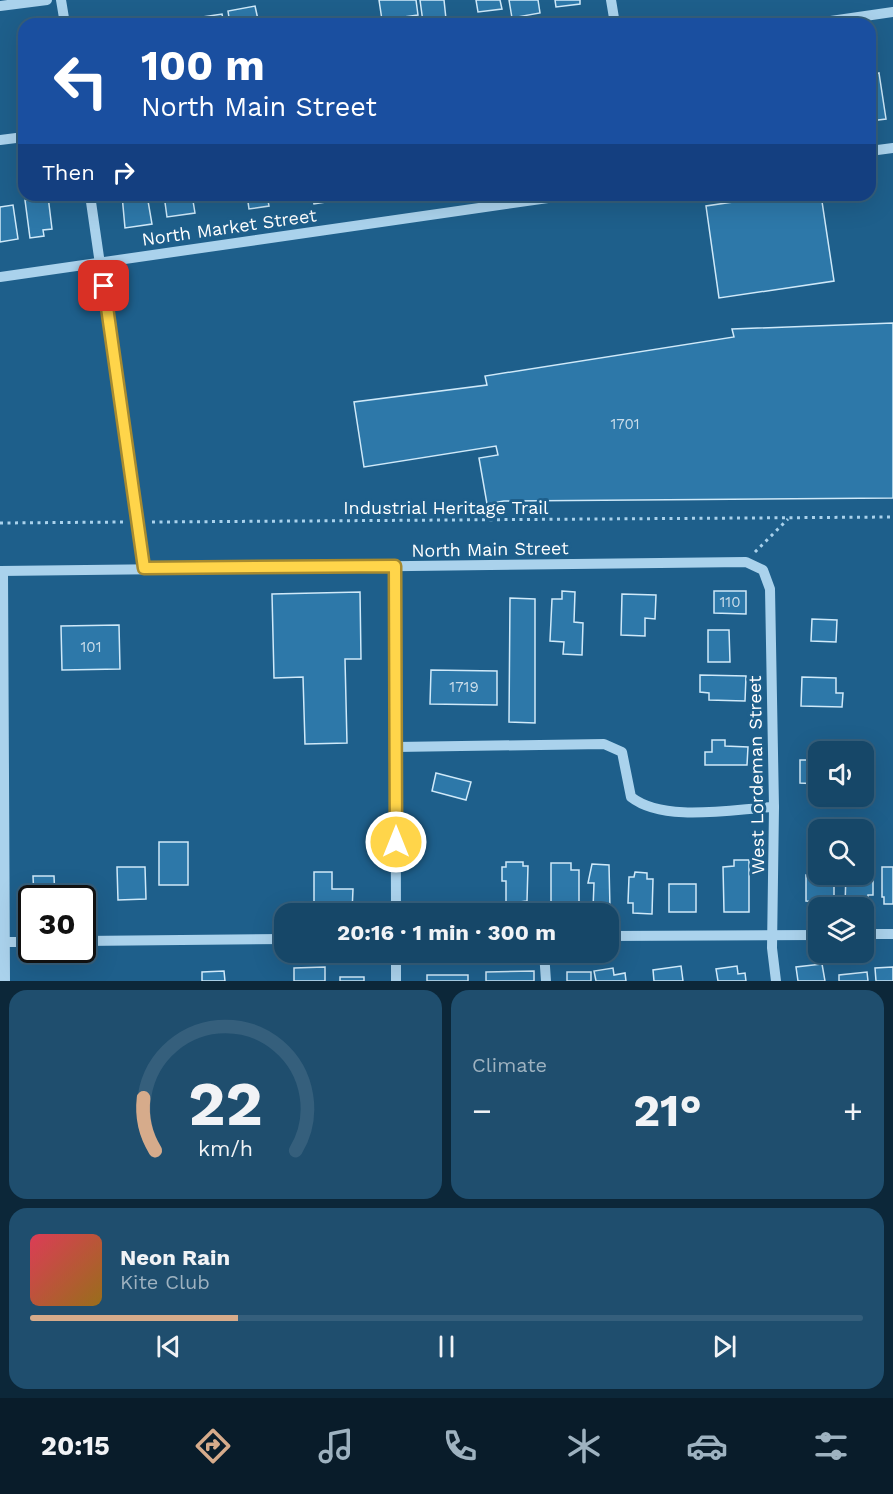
<!DOCTYPE html>
<html lang="en">
<head>
<meta charset="utf-8">
<style>
  body { margin:0; font-family:"Work Sans",sans-serif; background:#1f4e6e; color:#f1f3f6; height:100vh; display:flex; flex-direction:column; font-size:22px; white-space:nowrap }
  * { box-sizing:border-box; margin:0 }
  p { font-size:20px; color:#9eb2c0 }
  .icon { flex:none; width:33px; height:33px; fill:none; stroke:currentColor; stroke-width:2; stroke-linecap:round; stroke-linejoin:round }
  .map { position:relative; height:981px; overflow:hidden }
  .sheet { display:flex; flex-direction:column; gap:9px; padding:9px; background:#0c2739; flex:1 }
  .sheet>* { flex:none }
  .guide { position:absolute; left:18px; top:18px; width:858px; height:183px; border-radius:18px; box-shadow:0 6px 24px #0002,0 0 0 2px #355f7c; background:#1a4fa0; color:#fff; overflow:hidden }
  .fabs { position:absolute; left:808px; top:741px; display:grid; gap:12px }
  .fabs a { display:grid; place-items:center; width:66px; height:66px; border-radius:12px; background:#164768; box-shadow:0 6px 24px #0002,0 0 0 2px #355f7c; font-size:30px }
  .speed { position:absolute; left:18px; top:885px; display:flex; gap:12px; font-size:30px; font-weight:700; text-align:center }
  .speed>* { display:grid; place-content:center; width:78px; height:78px; border-radius:50%; background:#164768; box-shadow:0 6px 24px #0002,0 0 0 2px #355f7c; line-height:1 }
  .speed .limit { border:3px solid #111; border-radius:9px; background:#fff; color:#111 }
  .pin { position:absolute; display:grid; place-items:center; width:51px; height:51px; color:#fff; margin:-26px; border-radius:12px; box-shadow:0 3px 9px #0006 }
  .me { position:absolute; width:66px; margin:-33px; rotate:0deg; stroke-linejoin:round; filter:drop-shadow(0 0 4px #0008) }
  .turn { display:flex; align-items:center; gap:21px; height:126px; padding:0 24px; font-size:27px }
  .turn .icon { width:78px; height:78px; stroke-width:2.5 }
  .turn b { display:block; font-size:42px; line-height:51px }
  .then { display:flex; align-items:center; height:57px; padding:0 24px; background:#0003; gap:12px; font-size:22px }
  .big { font-size:45px; font-weight:700; line-height:1.1 }
  .sheet .card { flex:1; display:flex; flex-direction:column; justify-content:center; gap:9px; min-width:0; padding:0 21px; border-radius:18px; background:#1f4e6e }
  .sheet .dial { align-items:center; gap:0 }
  .dial svg { height:156px; overflow:visible; fill:none; stroke:#355f7c; stroke-width:7; stroke-linecap:round; text-anchor:middle }
  .dial text { fill:#f1f3f6; stroke:none }
  .song { display:flex; align-items:center; gap:18px }
  .cover { width:72px; height:72px; border-radius:9px; background:linear-gradient(135deg,hsl(350 70% 55%),hsl(40 70% 35%)) }
  .played { height:6px; border-radius:3px; background:linear-gradient(90deg,#d6ab8b 25%,#355f7c 25%) }
  .keys { display:flex; justify-content:space-around; direction:ltr }
  .heat { display:flex; justify-content:space-between; align-items:center; font-size:33px; direction:ltr }
  .sheet .tiles { flex:1; display:grid; gap:9px; grid-template-columns:1fr 1fr }
  .card:last-child { grid-column:span 2 }
  .trip { position:absolute; left:274px; top:903px; width:345px; height:60px; border-radius:18px; background:#164768; box-shadow:0 6px 24px #0002,0 0 0 2px #355f7c; font-weight:700; line-height:60px; text-align:center }
  .tabs { display:flex; height:96px; justify-content:space-around; align-items:center; background:#091c2a; color:#9eb2c0 }
  .tabs .icon { width:42px; height:42px }
  .tabs .current { color:#d6ab8b }
  .tabs b { font-size:27px; color:#f1f3f6 }
  .map>svg:first-child { display:block }
  .building { fill:#2d78a9; stroke:#cfe9f9; stroke-width:1.5 }
  .lines { fill:none; stroke-linecap:round; stroke-linejoin:round }
  .path { stroke:#aad2ec; stroke-width:3; stroke-dasharray:3 4.5; stroke-linecap:butt }
  .minor { stroke:#aad2ec; stroke-width:10 }
  .route-casing { stroke:#a68a30; stroke-width:15 }
  .route { stroke:#ffd54a; stroke-width:10 }
  .labels { text-anchor:middle; dominant-baseline:central; stroke-width:6; stroke-linejoin:round; paint-order:stroke }
  .number-label { font-size:15px; fill:#caddea }
  .street-label { font-size:18px; fill:#fff; stroke:#1e5f8b }
</style>
</head>
<body>
<div class="map">
<svg width="893" height="981" viewBox="0 0 893 981">
  <rect width="100%" height="100%" fill="#1e5f8b"/>
  <g class="building">
    <polygon points="379,0 416,0 418,15 382,20"/>
    <polygon points="420,0 444,0 446,19 423,22"/>
    <polygon points="476,0 500,0 502,9 478,12"/>
    <polygon points="509,0 538,0 540,13 512,18"/>
    <polygon points="555,0 580,0 580,4 556,7"/>
    <polygon points="255,6 259,24 230,24 228,11"/>
    <polygon points="222,14 224,24 204,24 203,17"/>
    <polygon points="194,17 195,24 179,24 179,20"/>
    <polygon points="169,21 169,24 153,24 153,23"/>
    <polygon points="879,73 886,119 870,121 870,75"/>
    <polygon points="122,195 147,195 152,224 125,228"/>
    <polygon points="164,195 192,195 195,213 167,217"/>
    <polygon points="247,195 267,195 269,206 249,209"/>
    <polygon points="312,195 332,195 333,201 314,204"/>
    <polygon points="342,195 361,195 361,196 342,198"/>
    <polygon points="781,195 821,195 834,281 719,298 706,206"/>
    <polygon points="48,196 52,229 43,230 44,236 30,238 25,200"/>
    <polygon points="13,205 18,239 0,242 0,207"/>
    <polygon points="893,323 893,498 504,501 487,504 479,458 498,455 496,446 364,467 354,402 487,385 485,376 734,337 732,329"/>
    <polygon points="562,591 575,592 574,622 583,623 582,655 563,654 564,642 550,641 552,599 562,599"/>
    <polygon points="714,591 746,591 746,614 714,613"/>
    <polygon points="360,592 361,659 345,659 347,743 305,744 303,677 274,678 272,594"/>
    <polygon points="622,594 656,595 655,619 645,618 645,636 621,635"/>
    <polygon points="510,598 535,599 535,723 509,722"/>
    <polygon points="812,619 837,620 836,642 811,641"/>
    <polygon points="119,625 120,669 62,670 61,626"/>
    <polygon points="708,630 729,630 730,662 708,662"/>
    <polygon points="431,670 497,671 497,705 430,704"/>
    <polygon points="700,675 746,676 745,701 709,700 709,693 700,692"/>
    <polygon points="802,677 836,678 836,693 843,693 842,707 801,706"/>
    <polygon points="712,740 725,740 725,746 748,747 747,765 705,765 705,752 712,752"/>
    <polygon points="812,755 819,755 819,784 800,783 800,760 812,760"/>
    <polygon points="436,773 471,782 466,800 432,791"/>
    <rect x="159" y="842" width="29" height="43"/>
    <polygon points="734,860 749,860 749,912 724,912 723,867 734,866"/>
    <polygon points="506,862 523,862 523,866 528,866 527,901 520,902 520,908 506,907 506,881 502,881 502,867 506,867"/>
    <polygon points="551,863 571,863 571,870 579,870 579,902 574,902 574,912 551,913"/>
    <polygon points="592,864 609,865 610,909 593,909 594,883 588,883"/>
    <polygon points="117,867 145,867 146,899 118,900"/>
    <polygon points="882,867 893,867 893,904 884,904 884,897 882,897"/>
    <polygon points="314,872 332,872 332,889 353,889 352,912 314,912"/>
    <polygon points="635,872 647,873 647,879 653,879 652,914 633,913 633,903 628,903 629,877 634,877"/>
    <polygon points="864,872 873,873 873,895 868,895 868,906 845,905 846,874 864,874"/>
    <polygon points="806,875 834,875 834,902 806,901"/>
    <polygon points="33,876 54,876 55,898 34,898"/>
    <rect x="669" y="884" width="27" height="28"/>
    <polygon points="822,964 825,981 798,981 796,967"/>
    <polygon points="681,966 683,981 654,981 653,970"/>
    <polygon points="737,966 738,974 745,973 746,981 718,981 716,969"/>
    <polygon points="325,967 325,981 294,981 294,968"/>
    <polygon points="893,967 893,981 876,981 875,968"/>
    <polygon points="613,968 614,975 625,973 626,981 596,981 594,971"/>
    <polygon points="224,971 225,981 202,981 202,972"/>
    <polygon points="534,971 534,981 486,981 486,972"/>
    <rect x="567" y="972" width="24" height="9"/>
    <polygon points="867,972 868,981 839,981 839,975"/>
    <rect x="427" y="975" width="41" height="6"/>
    <rect x="340" y="977" width="24" height="4"/>
  </g>
  <g class="lines">
    <g class="path">
      <polyline points="152,522 893,517"/>
      <polyline points="0,523 124,522"/>
      <polyline points="755,552 788,519"/>
    </g>
    <g class="minor">
      <polyline points="61,0 65,24"/>
      <polyline points="611,0 615,24"/>
      <polyline points="0,6 47,0"/>
      <polyline points="810,24 893,12"/>
      <polyline points="0,140 24,137"/>
      <polyline points="870,151 893,148"/>
      <polyline points="90,195 144,568"/>
      <polyline points="0,277 569,195"/>
      <polyline points="395,566 396,914"/>
      <polyline points="0,571 746,562 763,570 770,589 774,807 772,948 776,981"/>
      <polyline points="3,571 5,981"/>
      <path d="M396 747 604 744 622 752 631 797C664 823 733 809 774 807"/>
      <polyline points="864,934 893,934"/>
      <polyline points="609,936 819,935"/>
      <polyline points="82,941 285,939"/>
      <polyline points="0,942 32,942"/>
      <polyline points="396,952 396,981"/>
      <polyline points="544,952 546,981"/>
    </g>
  </g>
  <g class="lines">
    <defs>
      <polyline id="route" points="104,286 144,568 395,566 396,842"/>
    </defs>
    <use href="#route" class="route-casing"/>
    <use href="#route" class="route"/>
  </g>
  <g class="labels">
    <g class="number-label">
      <text x="625" y="424">1701</text>
      <text x="730" y="602">110</text>
      <text x="91" y="647">101</text>
      <text x="464" y="687">1719</text>
    </g>
    <g class="street-label">
      <text transform="translate(229 227) rotate(-8)">North Market Street</text>
      <text x="446" y="507">Industrial Heritage Trail</text>
      <text transform="translate(490 549) rotate(-1)">North Main Street</text>
      <text transform="translate(756 775) rotate(-91)">West Lordeman Street</text>
    </g>
  </g>
</svg>
<div class="fabs">
<a><svg class="icon" aria-label="sound" viewBox="0 0 24 24"><path d="M4 9h4l5-4v14l-5-4H4zM17 9q2 3 0 6"/></svg></a>
<a><svg class="icon" aria-label="search" viewBox="0 0 24 24"><circle cx="10" cy="10" r="6"/><path d="M15 15l6 6"/></svg></a>
<a><svg class="icon" aria-label="layers" viewBox="0 0 24 24"><path d="M12 4l9 5-9 5-9-5zM3 14l9 5 9-5"/></svg></a>
</div>
<div class="speed"><div class="limit">30</div></div>
<div class="pin" style="left:104px;top:286px;background:#d93025"><svg class="icon" aria-label="arrive" viewBox="0 0 24 24"><path d="M6 21V4h12l-3 4 3 4H6"/></svg></div>
<svg class="me" style="left:396px;top:842px" viewBox="-20 -20 40 40"><circle r="17" fill="#ffd54a" stroke="#fff" stroke-width="3"/><path d="M0-11L8 9 0 5-8 9z" fill="#fff"/></svg>
<div class="trip">20:16 · 1 min · 300 m</div>
<div class="guide">
<div class="turn"><svg class="icon" aria-label="left" viewBox="0 0 24 24"><path d="M17 20v-9H6M10 6l-5 5 5 5"/></svg><div><b>100 m</b>North Main Street</div></div>
<div class="then">Then<svg class="icon" aria-label="right" viewBox="0 0 24 24"><path d="M7 20v-9h11M14 6l5 5-5 5"/></svg></div>
</div>
</div>
<section class="sheet">
<div class="tiles">
<div class="card dial"><svg viewBox="0 0 100 80">
<path d="M14 69A42 42 0 1 1 86 69"/>
<path d="M14 69A42 42 0 0 1 8 42" stroke="#d6ab8b"/>
<text x="50" y="56" font-size="32" font-weight="700">22</text>
<text x="50" y="72" font-size="11">km/h</text>
</svg></div>
<div class="card"><p>Climate</p>
<div class="heat"><a>−</a><b class="big">21°</b><a>+</a></div>
</div>
<div class="card">
<div class="song"><i class="cover"></i><div><b>Neon Rain</b><p>Kite Club</p></div></div>
<div class="played"></div>
<div class="keys"><svg class="icon" aria-label="previous" viewBox="0 0 24 24"><path d="M18 5L8 12l10 7zM5 5v14"/></svg><svg class="icon" aria-label="pause" viewBox="0 0 24 24"><path d="M8 5v14M16 5v14"/></svg><svg class="icon" aria-label="next" viewBox="0 0 24 24"><path d="M6 5l10 7-10 7zM19 5v14"/></svg></div>
</div>
</div>
</section>
<nav class="tabs">
<b>20:15</b>
<svg class="icon current" aria-label="directions" viewBox="0 0 24 24"><path d="M12 3l9 9-9 9-9-9zM9 14v-3h6M13 9l2 2-2 2"/></svg>
<svg class="icon" aria-label="music" viewBox="0 0 24 24"><path d="M9 18V5l10-2v13"/><circle cx="6" cy="18" r="3"/><circle cx="16" cy="16" r="3"/></svg>
<svg class="icon" aria-label="phone" viewBox="0 0 24 24"><path d="M5 4h4l2 5-3 2q2 4 5 5l2-3 5 2v4C11 20 4 13 5 4z"/></svg>
<svg class="icon" aria-label="climate" viewBox="0 0 24 24"><path d="M12 3v18M4 7l16 10M4 17L20 7"/></svg>
<svg class="icon" aria-label="car" viewBox="0 0 24 24"><path d="M5 17H2v-5l4-1 3-4h7l3 4 3 1v5h-3M9 17h6M6 11h13"/><circle cx="7" cy="17" r="2"/><circle cx="17" cy="17" r="2"/></svg>
<svg class="icon" aria-label="filters" viewBox="0 0 24 24"><path d="M4 7h16M4 17h16"/><circle cx="9" cy="7" r="2"/><circle cx="15" cy="17" r="2"/></svg>
</nav>
</body>
</html>
